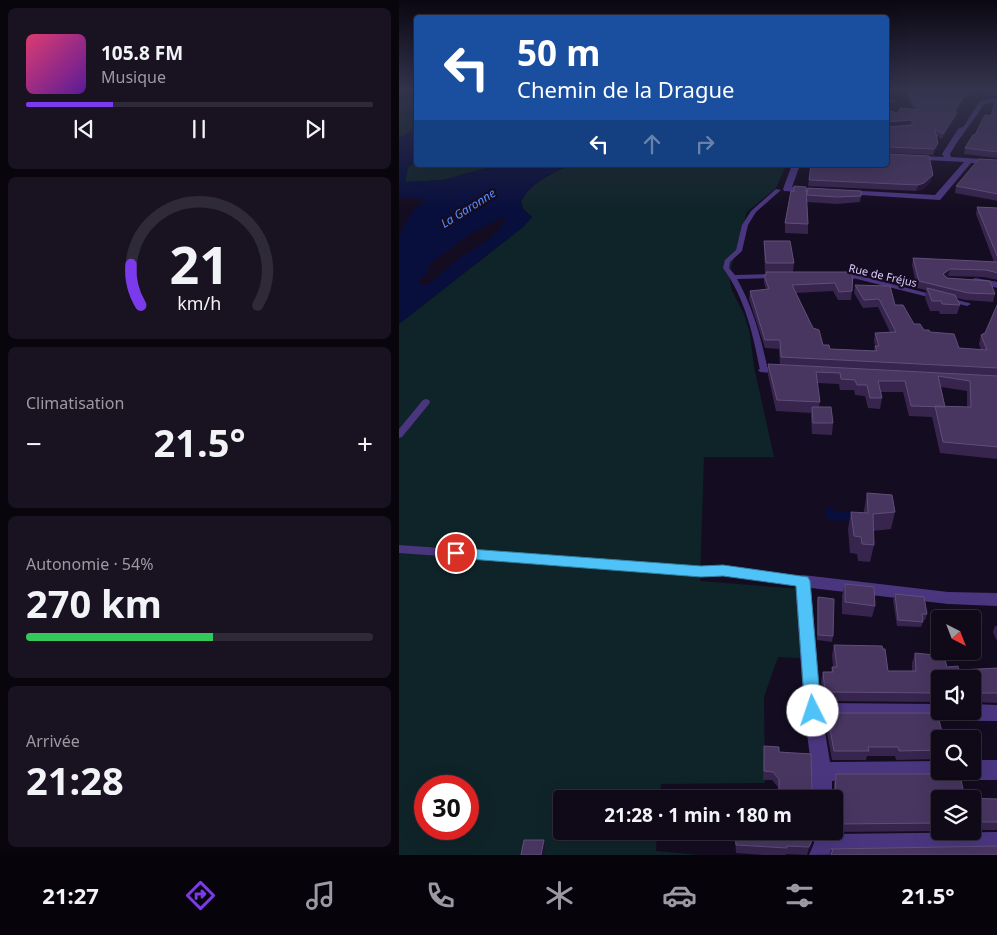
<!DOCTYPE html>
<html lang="fr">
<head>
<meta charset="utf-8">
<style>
  body { margin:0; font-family:"Noto Sans",sans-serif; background:#181221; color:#f1f3f6; height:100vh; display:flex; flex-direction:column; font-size:19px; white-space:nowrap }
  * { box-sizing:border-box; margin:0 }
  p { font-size:16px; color:#9b9aa2 }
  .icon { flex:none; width:28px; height:28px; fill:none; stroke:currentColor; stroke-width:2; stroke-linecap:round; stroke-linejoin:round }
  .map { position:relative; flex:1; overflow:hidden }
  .sheet { display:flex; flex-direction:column; gap:8px; padding:8px; background:#08050d; width:399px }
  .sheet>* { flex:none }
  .guide { position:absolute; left:15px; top:15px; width:475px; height:152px; border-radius:5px; box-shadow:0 5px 20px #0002,0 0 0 1px #2f2a37; background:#1a4fa0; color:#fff; overflow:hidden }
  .needle { width:32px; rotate:138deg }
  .tools { position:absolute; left:532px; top:610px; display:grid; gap:10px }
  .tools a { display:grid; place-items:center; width:50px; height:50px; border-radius:5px; background:#0f0918; box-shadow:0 5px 20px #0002,0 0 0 1px #2f2a37; font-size:25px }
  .speed { position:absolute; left:15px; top:775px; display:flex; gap:10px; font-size:25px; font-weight:700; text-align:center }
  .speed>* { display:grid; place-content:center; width:65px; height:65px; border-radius:50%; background:#0f0918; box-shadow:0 5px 20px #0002,0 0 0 1px #2f2a37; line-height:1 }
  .speed .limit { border:8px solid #d22; background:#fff; color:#111 }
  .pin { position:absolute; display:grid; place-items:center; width:42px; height:42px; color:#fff; margin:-21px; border:2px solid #fff; border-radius:50%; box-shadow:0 1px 5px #0007 }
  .me { position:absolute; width:55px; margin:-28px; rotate:356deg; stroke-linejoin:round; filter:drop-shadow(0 0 4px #0008) }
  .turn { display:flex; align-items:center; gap:18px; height:105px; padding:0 20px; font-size:22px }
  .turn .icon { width:65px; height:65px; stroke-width:2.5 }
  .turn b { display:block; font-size:35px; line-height:42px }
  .lanes { display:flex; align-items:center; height:48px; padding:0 20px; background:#0003; justify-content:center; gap:25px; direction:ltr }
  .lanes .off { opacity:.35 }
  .big { font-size:38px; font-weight:700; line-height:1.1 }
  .sheet .widget { flex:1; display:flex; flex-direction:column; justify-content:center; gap:8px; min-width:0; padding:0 18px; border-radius:8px; background:#181221 }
  .sheet .dial { align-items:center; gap:0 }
  .dial svg { height:130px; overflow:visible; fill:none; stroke:#2f2a37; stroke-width:7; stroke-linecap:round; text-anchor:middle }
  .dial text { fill:#f1f3f6; stroke:none }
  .song { display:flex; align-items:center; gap:15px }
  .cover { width:60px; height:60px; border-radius:8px; background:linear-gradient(135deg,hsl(340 70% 55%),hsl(270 70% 35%)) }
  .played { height:5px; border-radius:2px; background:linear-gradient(90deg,#7c3aed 25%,#2f2a37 25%) }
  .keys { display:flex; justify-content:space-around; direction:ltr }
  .heat { display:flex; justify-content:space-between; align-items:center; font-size:28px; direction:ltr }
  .charge { height:8px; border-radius:4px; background:linear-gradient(90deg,#34c759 54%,#2f2a37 0) }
  .trip { position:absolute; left:154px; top:790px; width:290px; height:50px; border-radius:5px; background:#0f0918; box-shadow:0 5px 20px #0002,0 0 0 1px #2f2a37; font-weight:700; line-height:50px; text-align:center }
  .dock { display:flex; height:80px; justify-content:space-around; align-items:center; background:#06040a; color:#9b9aa2 }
  .dock .icon { width:35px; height:35px }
  .dock .selected { color:#7c3aed }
  .dock b { font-size:22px; color:#f1f3f6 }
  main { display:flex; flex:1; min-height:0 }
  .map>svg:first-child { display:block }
  .green { fill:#0f2429; fill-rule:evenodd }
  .water { fill:#080f3c; fill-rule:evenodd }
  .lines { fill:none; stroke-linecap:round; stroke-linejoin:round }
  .lane { fill:#4a367f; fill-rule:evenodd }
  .street { fill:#4a367f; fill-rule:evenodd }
  .wall { fill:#37254e; fill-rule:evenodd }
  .shaded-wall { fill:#211334 }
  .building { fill:#483661; stroke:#604e7a }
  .route { fill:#4fc3f7; stroke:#337fa1 }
  .labels { text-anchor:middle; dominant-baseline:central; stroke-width:4.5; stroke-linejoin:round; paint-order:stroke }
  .far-street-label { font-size:11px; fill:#ddcbff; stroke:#140c20 }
  .far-water-label { font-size:12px; font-style:italic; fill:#598cff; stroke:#140c20 }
</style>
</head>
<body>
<main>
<section class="sheet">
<div class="widget">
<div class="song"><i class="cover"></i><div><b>105.8 FM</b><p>Musique</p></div></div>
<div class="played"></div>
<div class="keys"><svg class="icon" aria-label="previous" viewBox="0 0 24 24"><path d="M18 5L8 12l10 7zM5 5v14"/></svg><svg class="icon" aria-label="pause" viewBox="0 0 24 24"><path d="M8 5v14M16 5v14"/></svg><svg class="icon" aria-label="next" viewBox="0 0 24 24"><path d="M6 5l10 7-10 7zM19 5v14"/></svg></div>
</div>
<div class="widget dial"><svg viewBox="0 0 100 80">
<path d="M14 69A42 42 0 1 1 86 69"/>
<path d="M14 69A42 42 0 0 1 8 44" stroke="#7c3aed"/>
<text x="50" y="56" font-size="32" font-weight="700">21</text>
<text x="50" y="72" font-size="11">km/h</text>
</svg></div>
<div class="widget"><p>Climatisation</p>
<div class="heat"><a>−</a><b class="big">21.5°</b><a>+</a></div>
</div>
<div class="widget"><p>Autonomie · 54%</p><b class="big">270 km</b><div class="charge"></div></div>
<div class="widget"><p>Arrivée</p><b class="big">21:28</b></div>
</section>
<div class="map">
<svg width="599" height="855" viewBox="0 0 599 855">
  <rect width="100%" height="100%" fill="#140c20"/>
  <g class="green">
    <polygon points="17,90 17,128 0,138 0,101"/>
    <polygon points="17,163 18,165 97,165 45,180 6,182 9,167"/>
    <path d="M171 165H387L377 188 348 212 330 275 333 291 345 314 351 334 355 367 375 457H305L301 581 402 589 401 658 379 657 365 697 366 783 262 784 260 799H162V831H258L257 851 302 855H0V324L124 227 133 217 124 209 122 201C134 181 151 175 171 165ZM26 786H69V829H26Z"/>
  </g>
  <g class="water">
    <path d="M17 128V163L9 167 6 182 45 180 97 165H171C151 175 133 181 122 201L124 209 133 217 124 227 0 324V236L14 210 27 200 5 197 0 199V138ZM104 217 106 218C101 237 67 252 53 264 44 271 38 279 28 284 24 286 25 286 21 284L19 281C26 276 30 272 30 264L73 233Z"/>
    <polygon points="429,508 434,508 434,511 453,512 454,521 428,520 427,511"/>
  </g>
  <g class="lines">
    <g class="lane">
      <path d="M377 189 382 190 357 212 349 225 343 251 331 262 330 268 336 275 377 274 380 276 377 278 338 279C354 307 362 338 369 370L365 372 361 370C354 334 346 298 324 268L326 260 337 250 343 225 352 211Z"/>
      <polygon points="443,274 458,275 539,296 540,297 537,299 458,279 441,277 441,275"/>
      <polygon points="550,298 570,303 572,304 568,306 548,301 548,299"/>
      <polygon points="27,399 30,400 31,402 30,404 3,437 0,438 0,429 24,400"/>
      <polygon points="0,545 302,567 324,567 404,577 408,578 409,581 408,584 404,585 324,575 302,575 0,553"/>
    </g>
    <g class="street">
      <path d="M599 98V102L585 104C574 122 561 136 551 154L552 157 599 160V164L572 163 541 200 446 194 442 192 446 190 536 195 565 162 488 158V154L545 157 543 154 559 129 565 126 581 101Z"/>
      <polygon points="488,99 498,101 488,103"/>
      <polygon points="393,165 401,165 393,187 426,189 429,189 429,193 385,191 384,189"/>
      <polygon points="576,278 599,282 599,288 573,283 571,281"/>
      <polygon points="365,367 386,368 392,371 386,374 361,372 359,370"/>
      <polygon points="404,575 549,592 599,593 599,606 549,604 412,588 422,703 541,704 541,711 574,711 574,704 599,705 599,721 424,720 431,762 541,761 541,771 551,771 548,778 541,781 433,781 433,799 413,799 413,772 405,711 396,581 399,577"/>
      <polygon points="574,760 599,760 599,780 574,780 567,777 565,771 574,771"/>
      <polygon points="414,831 434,831 434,834 599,832 599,852 410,855 415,843"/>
    </g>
  </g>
  <g class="wall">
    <polygon points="505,89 572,89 557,112 558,112 557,117 543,139 538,136 539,143 538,148 534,155 489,153 489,154 532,181 524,189 517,191 409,186 412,165 488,110 498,113 515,109"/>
    <polygon points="592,89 599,89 599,96 591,95"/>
    <polygon points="599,99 599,158 565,154 566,148 592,116"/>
    <polygon points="599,160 599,201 556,193 557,186"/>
    <polygon points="409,188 462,196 461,202 438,204 408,202 409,224 409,234 386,233 386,223 408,197"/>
    <polygon points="578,207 599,208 599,280 585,277 549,276 547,277 596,294 594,302 567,300 557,298 561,305 558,314 541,314 540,311 531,311 526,298 527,290 518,288 513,265 514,258 595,262 577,214"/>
    <path d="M365 241 395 263 394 272H454L453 291 452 300H439L434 291 397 293 414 328 424 345 431 349 475 351 476 346 475 341 476 333 491 332 479 307 464 308 455 293 456 285 496 305 515 324 525 330 531 332 560 348 582 350 580 344 582 335 586 333 599 303V459L541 453 533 417 510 416 504 392H482L483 398 481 409 469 408 466 396 456 395 455 390H441L440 384 418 383 421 402 420 407 434 423 433 435 413 434 412 418V413L377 411 369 375V364L381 365 380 349 366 348 350 299 351 291 367 289 365 283V275H367V272L366 273 365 250ZM542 387 568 391V407H546Z"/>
    <polygon points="468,493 496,512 492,529 474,531 475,545 471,562 459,561 458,554 451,553 449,529 452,512 465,513 465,510"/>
    <polygon points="446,584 476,606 473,617 443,614 443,595"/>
    <polygon points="496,594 528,614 526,620 524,620 524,622 522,627 498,626 494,600"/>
    <polygon points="419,597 434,636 433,642 418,640 418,603"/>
    <polygon points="596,626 599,626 599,644 594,632"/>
    <polygon points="435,645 489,671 513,671 513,663 516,653 548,667 560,670 599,668 599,703 574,702 574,704 574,679 541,679 541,703 541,702 424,701 422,681 424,672 432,672 433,667 434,667 433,655"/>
    <polygon points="428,713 541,739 541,759 497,760 496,756 468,756 467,760 433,760 426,722"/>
    <polygon points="365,746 380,752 415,792 435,792 435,783 437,774 566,798 599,799 599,830 574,830 574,799 541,799 541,831 436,832 435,831 435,799 379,799 379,787 373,780 364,780"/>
    <polygon points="336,831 415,835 413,843 408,855 387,854 387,855 365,855 337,853 336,839"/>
    <polygon points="432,849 599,855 430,855"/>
  </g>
  <g class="shaded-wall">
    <polygon points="570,89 572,89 554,117 555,111"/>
    <polygon points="558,112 557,117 543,139 544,134"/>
    <polygon points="512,120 511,125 488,128 488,122"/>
    <polygon points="539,143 538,148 534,155 535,149"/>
    <polygon points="534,175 532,181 524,189 517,191 519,185"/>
    <polygon points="551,269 549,276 542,281 544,274"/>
    <polygon points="415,835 413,843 408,855 410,847"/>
    <polygon points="145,840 146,845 145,855 142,855"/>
  </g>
  <g class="building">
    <polygon points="508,89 570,89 555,111 558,112 544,134 536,129 539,143 535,149 488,147 489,154 530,156 534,175 525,183 519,185 410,180 412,165 488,165 488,122 489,127 514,125 516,124 512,120 488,122 488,110 498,113 502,108 519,110"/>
    <polygon points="592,89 599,89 599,91 592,90"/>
    <polygon points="597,99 599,99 599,152 566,148 574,135 576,135 586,115 592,116"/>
    <polygon points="580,159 599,160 599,194 557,186"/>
    <polygon points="395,186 407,187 409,224 386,223 392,191 395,192"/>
    <polygon points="409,188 462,191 462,196 438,197 408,195"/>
    <polygon points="578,207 599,208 599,258"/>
    <polygon points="365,241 391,241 395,263 367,263"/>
    <polygon points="514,258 599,262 599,273 587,270 551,269 544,274 548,278 591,281 596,294 569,293 520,281"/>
    <polygon points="367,272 454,272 453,291 440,292 436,283 393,285 414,328 420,330 424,345 430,345 431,349 478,351 476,346 480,346 476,333 497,332 480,299 465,300 456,285 491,286 496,305 504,305 515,324 521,324 525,330 530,330 531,332 555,334 560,348 588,350 582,335 586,333 599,303 599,368 382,357 381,340 366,340 351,291 370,289 365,275 367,275"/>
    <polygon points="528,288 556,295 561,305 543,304 542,301 533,301"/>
    <polygon points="369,364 599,376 599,447 544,442 536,406 572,407 571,381 539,376 546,407 512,406 506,381 479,381 483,398 471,398 468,385 458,385 456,380 442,379 441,373 417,372 421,402 378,400"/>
    <polygon points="413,407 432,407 434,423 414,423"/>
    <polygon points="468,493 493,495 496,512 474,514 475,545 463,544 462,537 455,536 452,512 469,513"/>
    <polygon points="446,584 475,587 476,606 446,602"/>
    <polygon points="496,594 525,597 528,614 523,614 524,622 499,620"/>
    <polygon points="419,597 435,599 434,636 419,635"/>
    <polygon points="435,645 483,646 484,649 486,649 489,671 517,671 516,653 545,656 548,667 559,666 560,670 599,668 599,693 578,693 576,698 574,698 574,679 541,679 541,693 426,692 424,672 434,672 433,667 438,667"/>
    <polygon points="428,713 538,713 545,739 541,739 541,750 500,751 499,747 469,747 470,751 435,751"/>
    <polygon points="365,746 380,747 380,752 412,754 413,791 415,792 436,792 437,774 545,774 552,771 560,771 566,798 599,799 599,822 574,822 574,799 541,799 541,823 438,824 436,821 435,821 435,799 380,799 380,779 374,772 365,771"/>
    <polygon points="336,831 415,831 415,835 410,847 388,846 388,848 337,845"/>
    <polygon points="125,840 145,840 142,855 122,855"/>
    <polygon points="599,846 599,855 432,855 434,849 432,849"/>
  </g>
  <linearGradient id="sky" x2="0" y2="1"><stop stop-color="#0b0712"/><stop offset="0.43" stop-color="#34344e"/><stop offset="1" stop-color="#34344e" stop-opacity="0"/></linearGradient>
  <rect width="599" height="209" fill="url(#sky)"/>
  <polygon class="route" points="57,548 302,566 324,565 409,577 411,581 422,711 420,716 414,718 408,716 406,711 397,586 324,576 302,577 57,558 52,557 50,553 52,549"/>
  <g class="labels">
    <g class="far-street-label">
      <text transform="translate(484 275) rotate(13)">Rue de Fréjus</text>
    </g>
    <g class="far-water-label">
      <text transform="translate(69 208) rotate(-32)">La Garonne</text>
    </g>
  </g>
</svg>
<div class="tools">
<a><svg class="needle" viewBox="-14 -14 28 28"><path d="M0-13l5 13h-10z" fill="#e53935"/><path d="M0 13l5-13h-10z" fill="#9b9aa2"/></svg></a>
<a><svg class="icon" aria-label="sound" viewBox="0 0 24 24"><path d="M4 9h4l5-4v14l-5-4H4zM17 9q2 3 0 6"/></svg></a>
<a><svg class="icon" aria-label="search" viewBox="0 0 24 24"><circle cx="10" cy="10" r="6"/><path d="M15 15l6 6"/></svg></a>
<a><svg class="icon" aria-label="layers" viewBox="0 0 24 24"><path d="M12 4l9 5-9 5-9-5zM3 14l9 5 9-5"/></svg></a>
</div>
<div class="speed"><div class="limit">30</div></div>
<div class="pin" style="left:57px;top:553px;background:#d93025"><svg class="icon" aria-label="arrive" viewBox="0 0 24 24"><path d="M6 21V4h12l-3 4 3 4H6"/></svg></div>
<svg class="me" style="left:414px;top:711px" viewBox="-20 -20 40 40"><circle r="19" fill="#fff"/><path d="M0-13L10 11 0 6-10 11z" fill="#4fc3f7"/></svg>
<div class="trip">21:28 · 1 min · 180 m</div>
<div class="guide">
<div class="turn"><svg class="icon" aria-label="left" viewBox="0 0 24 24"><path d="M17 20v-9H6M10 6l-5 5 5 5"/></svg><div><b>50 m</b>Chemin de la Drague</div></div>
<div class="lanes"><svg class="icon" aria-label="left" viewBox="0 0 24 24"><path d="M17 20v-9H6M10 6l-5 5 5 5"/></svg><svg class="icon off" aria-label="ahead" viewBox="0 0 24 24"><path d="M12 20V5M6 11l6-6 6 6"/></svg><svg class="icon off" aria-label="right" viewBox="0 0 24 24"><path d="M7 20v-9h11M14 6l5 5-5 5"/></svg></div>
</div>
</div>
</main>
<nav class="dock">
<b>21:27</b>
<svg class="icon selected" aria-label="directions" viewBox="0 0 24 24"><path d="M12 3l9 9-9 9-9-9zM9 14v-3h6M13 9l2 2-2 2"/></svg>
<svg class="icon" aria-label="music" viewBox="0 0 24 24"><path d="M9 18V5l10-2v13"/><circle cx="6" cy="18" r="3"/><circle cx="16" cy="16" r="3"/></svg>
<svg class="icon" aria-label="phone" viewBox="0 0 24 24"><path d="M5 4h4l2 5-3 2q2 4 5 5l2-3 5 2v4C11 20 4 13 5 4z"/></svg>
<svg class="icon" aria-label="climate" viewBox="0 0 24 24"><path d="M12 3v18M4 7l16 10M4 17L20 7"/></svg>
<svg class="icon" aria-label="car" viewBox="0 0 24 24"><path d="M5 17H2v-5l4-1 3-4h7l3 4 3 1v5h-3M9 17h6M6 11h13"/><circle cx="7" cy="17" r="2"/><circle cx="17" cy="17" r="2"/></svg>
<svg class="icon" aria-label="filters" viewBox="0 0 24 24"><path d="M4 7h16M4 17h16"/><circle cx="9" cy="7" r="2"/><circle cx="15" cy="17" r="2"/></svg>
<b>21.5°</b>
</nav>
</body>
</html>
